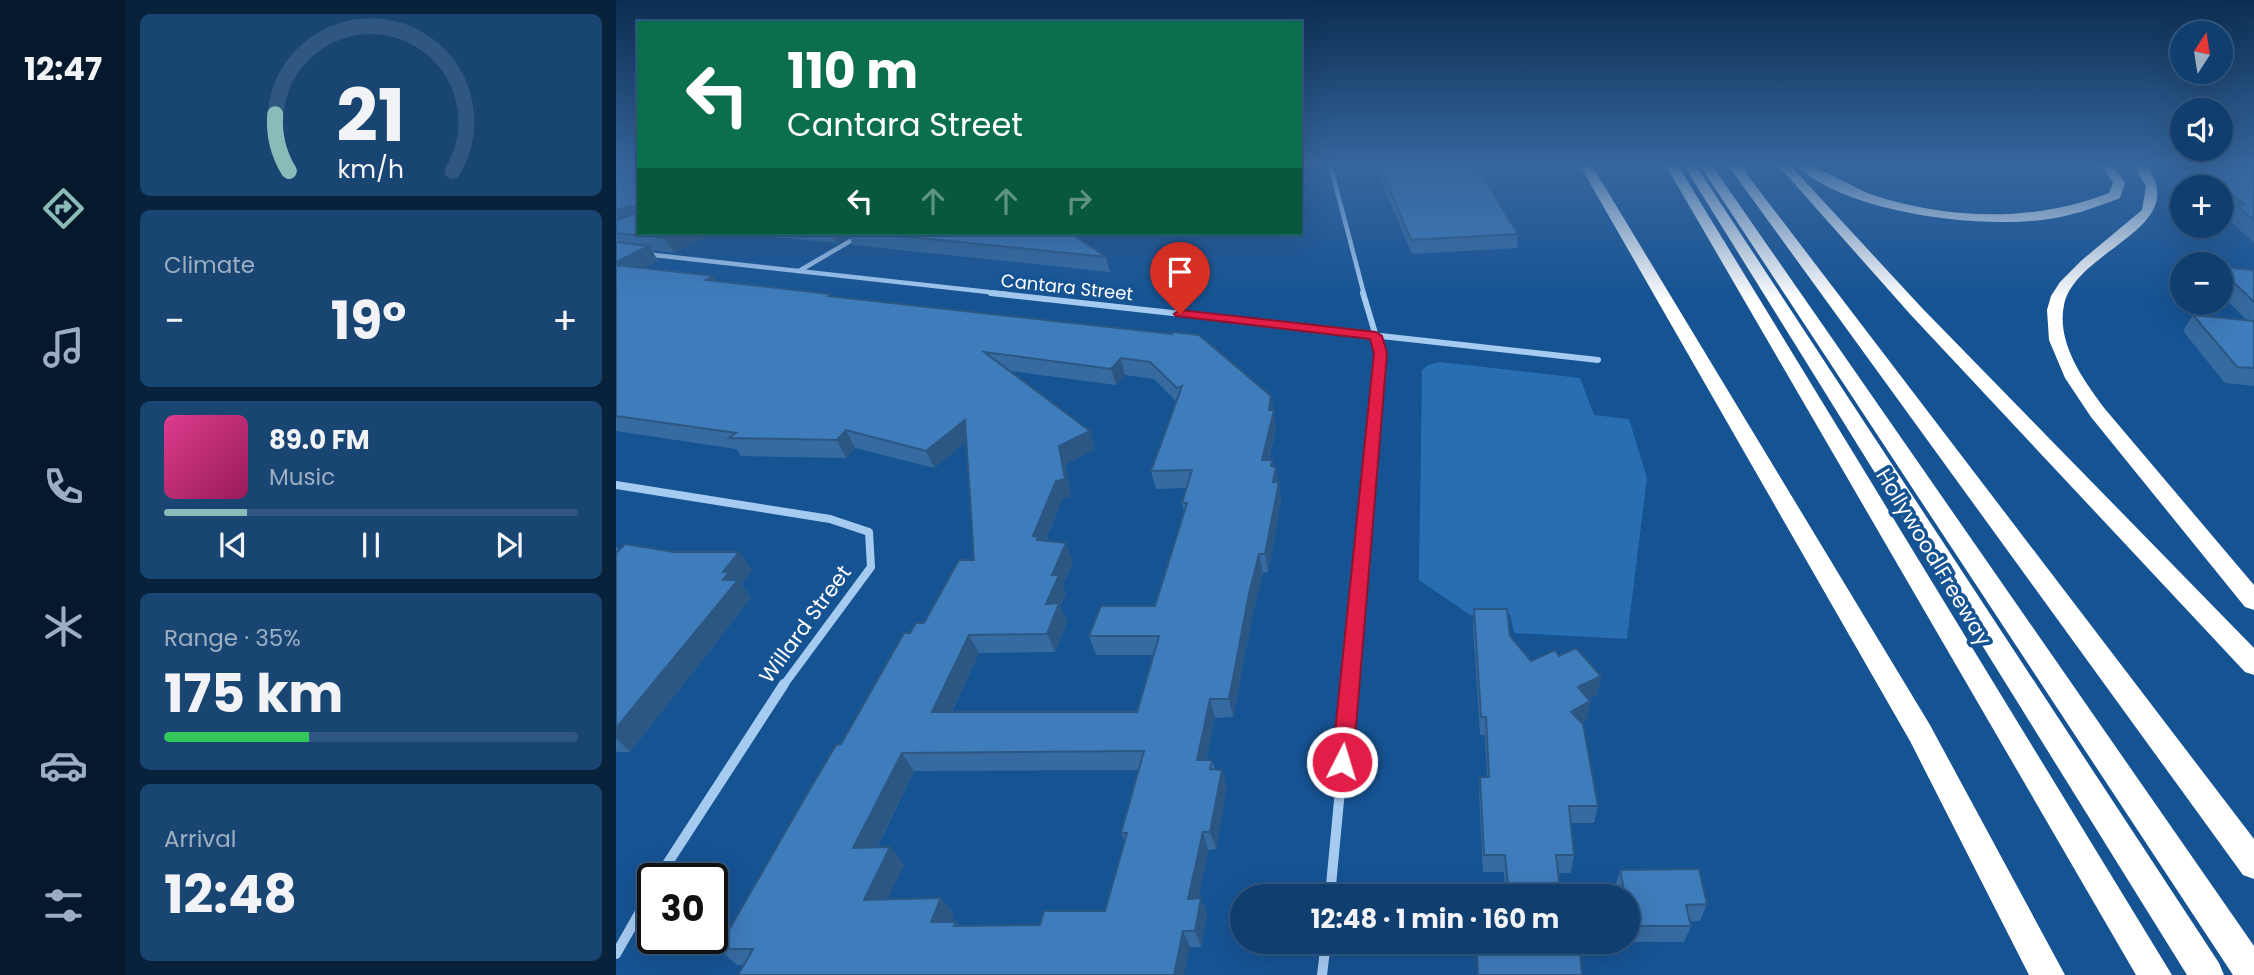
<!DOCTYPE html>
<html lang="en">
<head>
<meta charset="utf-8">
<style>
  body { margin:0; font-family:Poppins,sans-serif; background:#194573; color:#f1f3f6; height:100vh; display:flex; flex-direction:column; font-size:26px; white-space:nowrap }
  * { box-sizing:border-box; margin:0 }
  p { font-size:23px; color:#9caec2 }
  .icon { flex:none; width:38px; height:38px; fill:none; stroke:currentColor; stroke-width:2; stroke-linecap:round; stroke-linejoin:round }
  .map { position:relative; flex:1; overflow:hidden }
  .side { display:flex; flex-direction:column; gap:14px; padding:14px; background:#09223c; width:490px }
  .side>* { flex:none }
  .guide { position:absolute; left:21px; top:21px; width:665px; height:214px; border-radius:0px; box-shadow:0 7px 28px #0002,0 0 0 2px #305781; background:#0b6e4f; color:#fff; overflow:hidden }
  .needle { width:46px; rotate:12deg }
  .tools { position:absolute; left:1554px; top:21px; display:grid; gap:14px }
  .tools a { display:grid; place-items:center; width:63px; height:63px; border-radius:50%; background:#103e6e; box-shadow:0 7px 28px #0002,0 0 0 2px #305781; font-size:35px }
  .speed { position:absolute; left:21px; top:863px; display:flex; gap:14px; font-size:35px; font-weight:700; text-align:center }
  .speed>* { display:grid; place-content:center; width:91px; height:91px; border-radius:50%; background:#103e6e; box-shadow:0 7px 28px #0002,0 0 0 2px #305781; line-height:1 }
  .speed .limit { border:4px solid #111; border-radius:10px; background:#fff; color:#111 }
  .pin { position:absolute; display:grid; place-items:center; width:60px; height:60px; color:#fff; margin:-72px -30px; border-radius:50% 50% 50% 0; rotate:-45deg; box-shadow:0 0 7px #0007 }
  .pin .icon { rotate:45deg }
  .me { position:absolute; width:77px; margin:-38px; rotate:5deg; stroke-linejoin:round; filter:drop-shadow(0 0 5px #0008) }
  .turn { display:flex; align-items:center; gap:24px; height:147px; padding:0 35px; font-size:32px }
  .turn .icon { width:91px; height:91px; stroke-width:2.5 }
  .turn b { display:block; font-size:49px; line-height:60px }
  .lanes { display:flex; align-items:center; height:66px; padding:0 35px; background:#0003; justify-content:center; gap:35px; direction:ltr }
  .lanes .off { opacity:.35 }
  .big { font-size:52px; font-weight:700; line-height:1.1 }
  .side .widget { flex:1; display:flex; flex-direction:column; justify-content:center; gap:10px; min-width:0; padding:0 24px; border-radius:10px; background:#194573 }
  .side .dial { align-items:center; gap:0 }
  .dial svg { height:182px; overflow:visible; fill:none; stroke:#305781; stroke-width:7; stroke-linecap:round; text-anchor:middle }
  .dial text { fill:#f1f3f6; stroke:none }
  .song { display:flex; align-items:center; gap:21px }
  .cover { width:84px; height:84px; border-radius:10px; background:linear-gradient(135deg,hsl(330 70% 55%),hsl(330 70% 35%)) }
  .played { height:7px; border-radius:4px; background:linear-gradient(90deg,#8bbbb9 20%,#305781 20%) }
  .keys { display:flex; justify-content:space-around; direction:ltr }
  .heat { display:flex; justify-content:space-between; align-items:center; font-size:38px; direction:ltr }
  .charge { height:10px; border-radius:5px; background:linear-gradient(90deg,#34c759 35%,#305781 0) }
  .trip { position:absolute; left:614px; top:884px; width:410px; height:70px; border-radius:35px; background:#103e6e; box-shadow:0 7px 28px #0002,0 0 0 2px #305781; font-weight:700; line-height:70px; text-align:center }
  main { display:flex; flex:1; min-height:0 }
  .tabs { display:flex; flex-direction:column; width:126px; justify-content:space-around; align-items:center; background:#06192c; color:#9caec2 }
  .tabs .icon { width:49px; height:49px }
  .tabs .current { color:#8bbbb9 }
  .tabs b { font-size:32px; color:#f1f3f6 }
  .map>svg:first-child { display:block }
  .green { fill:#296db2 }
  .lines { fill:none; stroke-linecap:round; stroke-linejoin:round }
  .minor-far3 { stroke:#a6cbf1; stroke-width:4.5 }
  .minor-far2 { stroke:#a6cbf1; stroke-width:6 }
  .minor-far1 { stroke:#a6cbf1; stroke-width:8 }
  .minor { stroke:#a6cbf1; stroke-width:10 }
  .motorway { fill:#fff; fill-rule:evenodd }
  .wall { fill:#366ba1; fill-rule:evenodd }
  .shaded-wall { fill:#2c5783 }
  .building { fill:#3f7cbb; stroke:#2c5783; stroke-width:2; fill-rule:evenodd }
  .route { fill:#e11d48; stroke:#92132f; stroke-width:2 }
  .labels { text-anchor:middle; dominant-baseline:central; stroke-width:7; stroke-linejoin:round; paint-order:stroke }
  .far-street-label { font-size:18px; fill:#fff; stroke:#165393 }
  .street-label { font-size:21px; fill:#fff; stroke:#165393 }
</style>
</head>
<body>
<main>
<nav class="tabs">
<b>12:47</b>
<svg class="icon current" aria-label="directions" viewBox="0 0 24 24"><path d="M12 3l9 9-9 9-9-9zM9 14v-3h6M13 9l2 2-2 2"/></svg>
<svg class="icon" aria-label="music" viewBox="0 0 24 24"><path d="M9 18V5l10-2v13"/><circle cx="6" cy="18" r="3"/><circle cx="16" cy="16" r="3"/></svg>
<svg class="icon" aria-label="phone" viewBox="0 0 24 24"><path d="M5 4h4l2 5-3 2q2 4 5 5l2-3 5 2v4C11 20 4 13 5 4z"/></svg>
<svg class="icon" aria-label="climate" viewBox="0 0 24 24"><path d="M12 3v18M4 7l16 10M4 17L20 7"/></svg>
<svg class="icon" aria-label="car" viewBox="0 0 24 24"><path d="M5 17H2v-5l4-1 3-4h7l3 4 3 1v5h-3M9 17h6M6 11h13"/><circle cx="7" cy="17" r="2"/><circle cx="17" cy="17" r="2"/></svg>
<svg class="icon" aria-label="filters" viewBox="0 0 24 24"><path d="M4 7h16M4 17h16"/><circle cx="9" cy="7" r="2"/><circle cx="15" cy="17" r="2"/></svg>
</nav>
<section class="side">
<div class="widget dial"><svg viewBox="0 0 100 80">
<path d="M14 69A42 42 0 1 1 86 69"/>
<path d="M14 69A42 42 0 0 1 8 44" stroke="#8bbbb9"/>
<text x="50" y="56" font-size="32" font-weight="700">21</text>
<text x="50" y="72" font-size="11">km/h</text>
</svg></div>
<div class="widget"><p>Climate</p>
<div class="heat"><a>−</a><b class="big">19°</b><a>+</a></div>
</div>
<div class="widget">
<div class="song"><i class="cover"></i><div><b>89.0 FM</b><p>Music</p></div></div>
<div class="played"></div>
<div class="keys"><svg class="icon" aria-label="previous" viewBox="0 0 24 24"><path d="M18 5L8 12l10 7zM5 5v14"/></svg><svg class="icon" aria-label="pause" viewBox="0 0 24 24"><path d="M8 5v14M16 5v14"/></svg><svg class="icon" aria-label="next" viewBox="0 0 24 24"><path d="M6 5l10 7-10 7zM19 5v14"/></svg></div>
</div>
<div class="widget"><p>Range · 35%</p><b class="big">175 km</b><div class="charge"></div></div>
<div class="widget"><p>Arrival</p><b class="big">12:48</b></div>
</section>
<div class="map">
<svg width="1638" height="975" viewBox="0 0 1638 975">
  <rect width="100%" height="100%" fill="#165393"/>
  <polygon class="green" points="824,362 964,378 978,415 1013,419 1031,478 1011,639 898,633 894,614 854,615 803,580 806,370 812,365"/>
  <g class="lines">
    <g class="minor-far3">
      <polyline points="714,164 748,294"/>
      <polyline points="29,254 391,294"/>
      <polyline points="183,271 248,233"/>
    </g>
    <g class="minor-far2">
      <polyline points="375,293 982,360"/>
      <polyline points="747,293 765,353 755,464"/>
    </g>
    <g class="minor-far1">
      <polyline points="0,485 214,519 253,532 255,567 167,686"/>
      <polyline points="734,686 755,462"/>
    </g>
    <g class="minor">
      <polyline points="42,878 168,684"/>
      <polyline points="714,896 734,684"/>
      <polyline points="0,954 37,889"/>
      <polyline points="706,975 710,942"/>
    </g>
    <g class="motorway">
      <polygon points="963,164 975,164 1314,725 1449,975 1413,975 1294,741"/>
      <polygon points="1049,164 1061,164 1556,975 1520,975"/>
      <polygon points="1067,164 1079,164 1603,963 1608,975 1571,975"/>
      <polygon points="1083,164 1095,164 1638,946 1638,975 1617,975"/>
      <polygon points="1111,164 1123,164 1638,839 1638,879 1627,875"/>
      <polygon points="1161,164 1173,164 1306,308 1638,648 1638,675 1629,672 1294,314"/>
      <path d="M1179 164C1201 163 1234 187 1257 195 1333 220 1419 222 1493 193L1497 183 1490 172 1480 164C1497 164 1500 169 1509 183L1504 198C1478 208 1453 217 1426 220 1360 228 1228 213 1179 164Z"/>
      <path d="M1516 164H1528C1581 227 1459 249 1448 305 1440 343 1468 381 1489 409L1638 585V610L1629 607 1475 417 1449 378 1433 340 1431 310 1435 296 1444 282 1466 260 1526 210 1530 186Z"/>
    </g>
  </g>
  <g class="wall">
    <path d="M0 164H23V233H97L58 253 36 250 42 261 28 268 101 281 214 294V296L556 334 655 396 660 428 653 460 658 467H660L665 500 652 572 647 573 637 613 617 717 599 718 590 760H596L599 769 611 788 600 849 592 850 582 898H585L591 915 585 947 121 965 102 949 225 744 294 633 308 623 358 560 350 442 318 468 239 448 230 458 125 456 120 449 0 431ZM394 371 500 385 509 375 538 379 560 401 535 471 540 489 570 488 566 503 568 512 539 606 473 636 480 655H537L521 712H336L363 653 439 652 451 622 444 606 450 594 447 585 457 561 430 541 446 499 455 497 449 464 479 449 474 431ZM523 770 505 833 509 841 489 911 424 925 343 926 340 922H335L338 915 325 898 271 899 288 865 274 847 261 848 298 771Z"/>
    <polygon points="758,164 859,164 902,234 901,248 796,254"/>
    <polygon points="1556,164 1638,164 1638,243 1611,218 1614,213 1605,206 1605,187 1583,187"/>
    <polygon points="113,233 460,233 463,238 490,257 494,272 237,245 233,236 221,243"/>
    <polygon points="1605,267 1638,270 1638,386 1609,383 1567,331 1577,315 1631,320 1605,295"/>
    <polygon points="0,546 3,550 58,552 123,552 136,570 125,584 135,598 14,752 0,752"/>
    <polygon points="858,609 894,636 915,661 943,656 985,676 981,695 972,699 974,701 971,719 965,723 982,806 978,823 955,823 958,855 955,873 943,873 945,896 889,896 888,872 867,872 863,794 864,777 871,777 869,735 864,735 857,627"/>
    <polygon points="1004,870 1091,904 1084,921 1074,921 1075,926 1068,942 1009,942 1012,942 1012,896 1001,896 999,887"/>
    <polygon points="883,942 951,942 953,952 966,975 861,975 861,953 882,953"/>
  </g>
  <g class="shaded-wall">
    <polygon points="13,205 22,219 0,229 0,211"/>
    <polygon points="59,233 97,233 58,253 49,238"/>
    <polygon points="216,233 232,233 233,236 221,243"/>
    <polygon points="33,246 42,261 5,280 0,273 0,262"/>
    <polygon points="98,276 107,291 90,280"/>
    <polygon points="505,358 509,375 500,385 495,369"/>
    <polygon points="655,396 660,428 648,478 646,460"/>
    <polygon points="349,420 356,437 318,468 310,451"/>
    <polygon points="230,430 239,448 230,458 221,440"/>
    <polygon points="474,431 479,449 449,464 455,497 446,499 427,548 417,536 443,446"/>
    <polygon points="657,460 659,474 660,467 665,500 652,572 649,554 655,466"/>
    <polygon points="450,543 457,561 447,585 450,594 444,606 451,622 439,652 431,634 430,604 436,575"/>
    <polygon points="123,552 136,570 125,584 135,598 14,752 0,738 0,728 107,580 107,572"/>
    <polygon points="643,554 647,573 637,613 617,717 613,699 633,594"/>
    <polygon points="353,635 363,653 327,730 316,712"/>
    <polygon points="985,676 981,695 959,706 962,687"/>
    <polygon points="594,699 599,718 586,778 581,760"/>
    <polygon points="974,701 971,719 952,730 955,712"/>
    <polygon points="286,753 298,771 252,865 237,848"/>
    <polygon points="606,770 611,788 600,849 594,832"/>
    <polygon points="587,832 592,850 579,916 572,899"/>
    <polygon points="274,847 288,865 263,916 248,900"/>
    <polygon points="325,898 338,915 329,938 315,922"/>
    <polygon points="585,898 591,915 585,947 579,931"/>
    <polygon points="567,931 574,947 568,975 558,975"/>
  </g>
  <g class="building">
    <polygon points="0,164 23,164 23,233 59,233 49,238 0,233 0,221 17,214 19,208 13,205 0,211"/>
    <polygon points="763,164 859,164 902,234 795,240"/>
    <polygon points="1579,164 1638,164 1638,220 1619,204 1629,205"/>
    <polygon points="255,233 460,233 461,234 459,236 490,257"/>
    <polygon points="0,242 33,246 0,262"/>
    <path d="M0 265 98 276 90 280 214 294 212 296 556 334 558 332 583 335 655 396 653 410H658L646 460H657L655 466 660 467 657 482H663L649 554H643L633 594 613 699H594L581 760H596L594 769 606 770 594 832H587L572 899 585 898 579 931H567L558 975H122L137 949H102L187 801 220 745 225 744 288 633H294L300 623H308L343 560H358L349 420 310 451 230 430 221 440 113 438 120 433 0 416ZM368 352 495 369 505 358 534 362 561 388 566 386 535 471 576 470 566 503H571L539 606H485L473 636H543L521 712H316L353 635 431 634 443 603 430 604 443 575H436L450 543 421 540 422 537 417 536 440 481 449 479 443 446 474 431ZM528 751 505 833H511L489 911H428L424 925 338 926 340 922H315L325 898 248 900 274 847 237 848 286 753Z"/>
    <polygon points="1605,267 1638,270 1638,302 1605,270"/>
    <polygon points="1577,315 1638,321 1638,368 1621,367"/>
    <polygon points="9,544 58,552 123,552 107,572 113,572 107,580 122,580 0,728 0,553"/>
    <polygon points="858,609 891,609 894,636 915,661 939,650 943,656 960,648 985,676 962,687 974,701 955,712 967,724 982,806 953,806 958,855 940,855 945,896 893,896 889,855 868,855 864,777 873,777 870,717 865,717"/>
    <polygon points="1083,869 1091,904 1070,905 1075,926 1014,926 1012,910 1012,896 1009,896 1004,870"/>
    <polygon points="884,942 951,942 953,952 964,952 966,975 862,975 861,953 884,953"/>
  </g>
  <linearGradient id="sky" x2="0" y2="1"><stop stop-color="#0c2e51"/><stop offset="0.55" stop-color="#36669e"/><stop offset="1" stop-color="#36669e" stop-opacity="0"/></linearGradient>
  <rect width="1638" height="300" fill="url(#sky)"/>
  <polygon class="route" points="564,310 760,332 766,336 771,353 737,762 734,769 726,772 719,769 716,762 758,353 754,339 560,316 558,314"/>
  <g class="labels">
    <g class="far-street-label">
      <text transform="translate(451 287) rotate(6)">Cantara Street</text>
    </g>
    <g class="street-label">
      <text transform="translate(1318 557) rotate(59)">Hollywood Freeway</text>
      <text transform="translate(189 624) rotate(-54)">Willard Street</text>
    </g>
  </g>
</svg>
<div class="tools">
<a><svg class="needle" viewBox="-14 -14 28 28"><path d="M0-13l5 13h-10z" fill="#e53935"/><path d="M0 13l5-13h-10z" fill="#9caec2"/></svg></a>
<a><svg class="icon" aria-label="sound" viewBox="0 0 24 24"><path d="M4 9h4l5-4v14l-5-4H4zM17 9q2 3 0 6"/></svg></a>
<a>+</a>
<a>−</a>
</div>
<div class="speed"><div class="limit">30</div></div>
<div class="pin" style="left:564px;top:314px;background:#d93025"><svg class="icon" aria-label="arrive" viewBox="0 0 24 24"><path d="M6 21V4h12l-3 4 3 4H6"/></svg></div>
<svg class="me" style="left:726px;top:762px" viewBox="-20 -20 40 40"><circle r="17" fill="#e11d48" stroke="#fff" stroke-width="3"/><path d="M0-11L8 9 0 5-8 9z" fill="#fff"/></svg>
<div class="trip">12:48 · 1 min · 160 m</div>
<div class="guide">
<div class="turn"><svg class="icon" aria-label="left" viewBox="0 0 24 24"><path d="M17 20v-9H6M10 6l-5 5 5 5"/></svg><div><b>110 m</b>Cantara Street</div></div>
<div class="lanes"><svg class="icon" aria-label="left" viewBox="0 0 24 24"><path d="M17 20v-9H6M10 6l-5 5 5 5"/></svg><svg class="icon off" aria-label="ahead" viewBox="0 0 24 24"><path d="M12 20V5M6 11l6-6 6 6"/></svg><svg class="icon off" aria-label="ahead" viewBox="0 0 24 24"><path d="M12 20V5M6 11l6-6 6 6"/></svg><svg class="icon off" aria-label="right" viewBox="0 0 24 24"><path d="M7 20v-9h11M14 6l5 5-5 5"/></svg></div>
</div>
</div>
</main>
</body>
</html>
